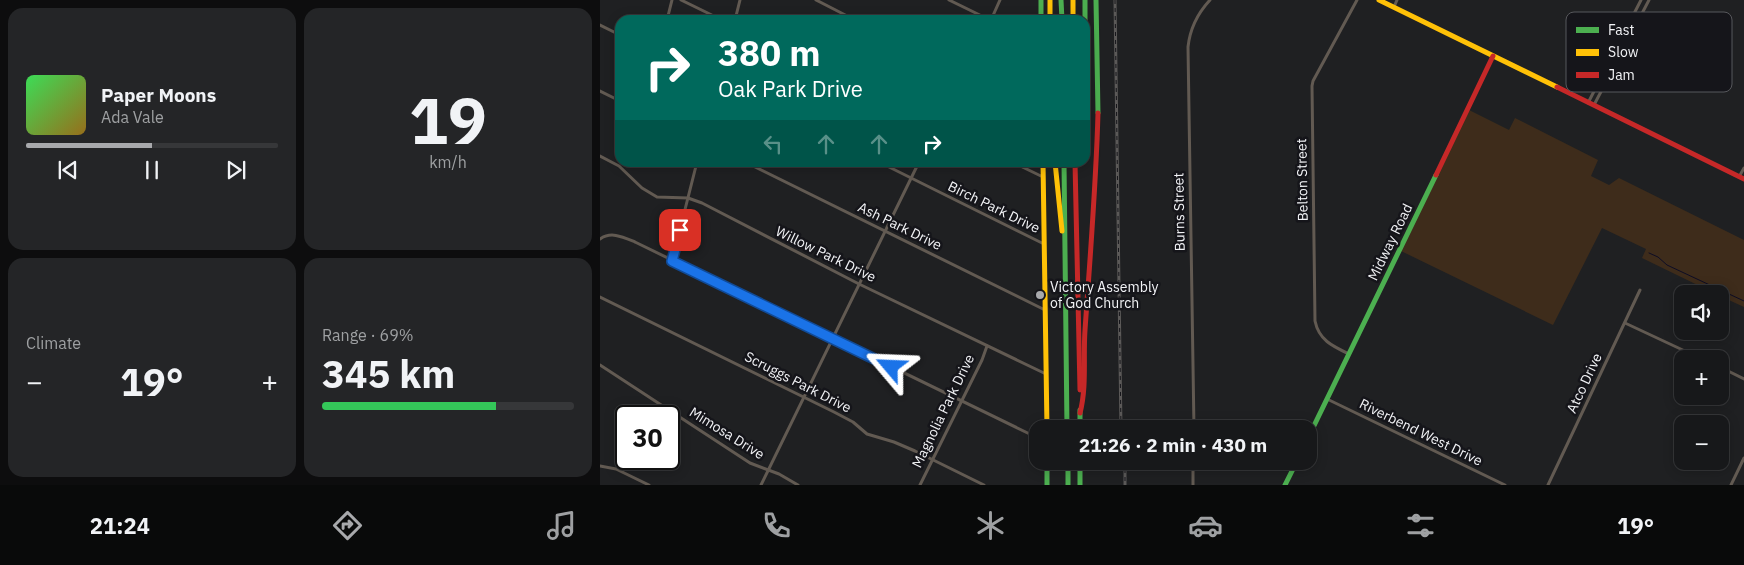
<!DOCTYPE html>
<html lang="en">
<head>
<meta charset="utf-8">
<style>
  body { margin:0; font-family:"IBM Plex Sans",sans-serif; background:#242527; color:#f1f3f6; height:100vh; display:flex; flex-direction:column; font-size:19px; white-space:nowrap }
  * { box-sizing:border-box; margin:0 }
  p { font-size:16px; color:#9ea0a2 }
  .icon { flex:none; width:28px; height:28px; fill:none; stroke:currentColor; stroke-width:2; stroke-linecap:round; stroke-linejoin:round }
  .map { position:relative; flex:1; overflow:hidden }
  .details { display:flex; flex-direction:column; gap:8px; padding:8px; background:#0d0d0e; width:600px }
  .details>* { flex:none }
  .banner { position:absolute; left:15px; top:15px; width:475px; height:152px; border-radius:15px; box-shadow:0 2px 12px #0003,0 0 0 1px #363739; background:#00695c; color:#fff; overflow:hidden }
  .tools { position:absolute; left:1074px; top:285px; display:grid; gap:10px }
  .tools a { display:grid; place-items:center; width:55px; height:55px; border-radius:10px; background:#17181a; box-shadow:0 2px 12px #0003,0 0 0 1px #363739; font-size:25px }
  .speed { position:absolute; left:15px; top:405px; display:flex; gap:10px; font-size:25px; font-weight:700; text-align:center }
  .speed>* { display:grid; place-content:center; width:65px; height:65px; border-radius:50%; background:#17181a; box-shadow:0 2px 12px #0003,0 0 0 1px #363739; line-height:1 }
  .speed .limit { border:2px solid #111; border-radius:8px; background:#fff; color:#111 }
  .pin { position:absolute; display:grid; place-items:center; width:42px; height:42px; color:#fff; margin:-21px; border-radius:10px; box-shadow:0 2px 8px #0006 }
  .me { position:absolute; width:55px; margin:-28px; rotate:296deg; stroke-linejoin:round; filter:drop-shadow(0 0 4px #0008) }
  .turn { display:flex; align-items:center; gap:18px; height:105px; padding:0 20px; font-size:22px }
  .turn .icon { width:65px; height:65px; stroke-width:2.5 }
  .turn b { display:block; font-size:35px; line-height:42px }
  .lanes { display:flex; align-items:center; height:48px; padding:0 20px; background:#0003; justify-content:center; gap:25px; direction:ltr }
  .lanes .off { opacity:.35 }
  .big { font-size:38px; font-weight:800; line-height:1.1 }
  .details .card { flex:1; display:flex; flex-direction:column; justify-content:center; gap:8px; min-width:0; padding:0 18px; border-radius:15px; background:#242527 }
  .details .dial { align-items:center; gap:0 }
  .dial b { font-size:65px; line-height:1 }
  .song { display:flex; align-items:center; gap:15px }
  .cover { width:60px; height:60px; border-radius:8px; background:linear-gradient(135deg,hsl(130 70% 55%),hsl(40 70% 35%)) }
  .played { height:5px; border-radius:2px; background:linear-gradient(90deg,#a8a9ac 50%,#363739 50%) }
  .keys { display:flex; justify-content:space-around; direction:ltr }
  .heat { display:flex; justify-content:space-between; align-items:center; font-size:28px; direction:ltr }
  .charge { height:8px; border-radius:4px; background:linear-gradient(90deg,#34c759 69%,#363739 0) }
  .details .tiles { flex:1; display:grid; gap:8px; grid-template-columns:repeat(2,1fr) }
  .trip { position:absolute; left:429px; top:420px; width:288px; height:50px; border-radius:15px; background:#17181a; box-shadow:0 2px 12px #0003,0 0 0 1px #363739; font-weight:800; line-height:50px; text-align:center }
  .menu { display:flex; height:80px; justify-content:space-around; align-items:center; background:#090a0a; color:#9ea0a2 }
  .menu .icon { width:35px; height:35px }
  .menu .selected { color:#a8a9ac }
  .menu b { font-size:22px; color:#f1f3f6 }
  main { display:flex; flex:1; min-height:0 }
  .map>svg:first-child { display:block }
  .green { fill:#3e2c1b }
  .lines { fill:none; stroke-linecap:round; stroke-linejoin:round }
  .stream { stroke:#0e0d25; stroke-width:1 }
  .street { stroke:#625a52; stroke-width:3 }
  .fast { stroke:#4caf50; stroke-width:5 }
  .slow { stroke:#ffc107; stroke-width:5 }
  .jam { stroke:#c62828; stroke-width:5 }
  .rail-casing { stroke:#5b5958; stroke-width:3 }
  .rail { stroke:#15151a; stroke-width:1; stroke-dasharray:4; stroke-linecap:butt }
  .route-casing { stroke:#114b97; stroke-width:12 }
  .route { stroke:#1a73e8; stroke-width:9 }
  .poi-dot { fill:#a8a9ac; stroke:#15151a; stroke-width:2 }
  .labels { text-anchor:middle; dominant-baseline:central; stroke-width:5; stroke-linejoin:round; paint-order:stroke }
  .street-label { font-size:14px; fill:#f2f3f6; stroke:#15151a }
  .poi-label { font-size:14px; fill:#f2f3f6; stroke:#15151a; text-anchor:start }
  .key { fill:#15151a; stroke:#57585c; stroke-width:1 }
  .key-label { font-size:14px; fill:#f2f3f6 }
</style>
</head>
<body>
<main>
<section class="details">
<div class="tiles">
<div class="card">
<div class="song"><i class="cover"></i><div><b>Paper Moons</b><p>Ada Vale</p></div></div>
<div class="played"></div>
<div class="keys"><svg class="icon" aria-label="previous" viewBox="0 0 24 24"><path d="M18 5L8 12l10 7zM5 5v14"/></svg><svg class="icon" aria-label="pause" viewBox="0 0 24 24"><path d="M8 5v14M16 5v14"/></svg><svg class="icon" aria-label="next" viewBox="0 0 24 24"><path d="M6 5l10 7-10 7zM19 5v14"/></svg></div>
</div>
<div class="card dial"><b>19</b><p>km/h</p></div>
<div class="card"><p>Climate</p>
<div class="heat"><a>−</a><b class="big">19°</b><a>+</a></div>
</div>
<div class="card"><p>Range · 69%</p><b class="big">345 km</b><div class="charge"></div></div>
</div>
</section>
<div class="map">
<svg width="1144" height="485" viewBox="0 0 1144 485">
  <rect width="100%" height="100%" fill="#1f2022"/>
  <polygon class="green" points="869,110 909,130 915,118 998,160 991,176 1009,185 1019,178 1144,240 1144,307 1120,296 1120,294 1116,294 1042,258 1046,249 1002,228 953,325 801,251"/>
  <g class="lines">
    <polyline class="stream" points="1049,253 1058,257 1067,265 1144,301"/>
    <g class="street">
      <polyline points="81,0 122,20"/>
      <polyline points="216,0 255,20"/>
      <polyline points="349,0 390,20"/>
      <polyline points="794,7 797,0"/>
      <polyline points="67,20 72,0"/>
      <polyline points="135,20 140,0"/>
      <polyline points="391,20 400,0"/>
      <polyline points="0,25 20,35"/>
      <polyline points="0,91 20,101"/>
      <polyline points="988,103 1041,0"/>
      <polyline points="994,105 1049,0"/>
      <polyline points="0,156 19,166 42,188 57,197 88,198 102,203 259,284 446,374"/>
      <polyline points="145,162 445,310"/>
      <polyline points="279,162 444,244"/>
      <polyline points="412,162 443,177"/>
      <polyline points="1139,177 1144,168"/>
      <path d="M0 239C11 231 23 237 35 242L438 438"/>
      <polyline points="72,261 97,162"/>
      <polyline points="0,297 234,412 253,422 267,434 294,442 315,451 384,485"/>
      <polyline points="1025,323 1102,359"/>
      <path d="M749 354C732 346 719 340 715 321L712 86 713 81 757 0"/>
      <polyline points="0,365 150,463 179,474 198,485"/>
      <polyline points="1120,367 1144,379"/>
      <polyline points="727,399 905,485"/>
      <path d="M594 429 588 47C590 28 597 14 610 0"/>
      <polyline points="0,466 16,469 49,485"/>
      <polyline points="161,485 319,162"/>
      <polyline points="320,485 382,360 387,346"/>
      <polyline points="593,485 593,461"/>
      <polyline points="948,485 1040,290"/>
      <polyline points="1131,485 1144,458"/>
    </g>
    <g class="fast">
      <polyline points="441,0 441,20"/>
      <polyline points="461,0 462,20"/>
      <polyline points="485,0 485,20"/>
      <polyline points="496,0 498,113"/>
      <polyline points="485,39 485,67"/>
      <polyline points="464,162 467,429"/>
      <polyline points="480,410 480,429"/>
      <polyline points="708,438 836,175"/>
      <polyline points="447,461 447,485"/>
      <polyline points="468,461 468,485"/>
      <polyline points="480,461 480,485"/>
      <polyline points="685,485 697,461"/>
    </g>
    <g class="slow">
      <polyline points="450,0 450,20"/>
      <polyline points="473,0 473,20"/>
      <polyline points="779,0 957,87"/>
      <polyline points="443,162 447,429"/>
      <polyline points="455,162 462,231"/>
    </g>
    <g class="jam">
      <polyline points="957,87 1144,179"/>
      <polyline points="475,162 480,390"/>
      <polyline points="836,175 893,56"/>
      <path d="M480 413C487 386 483 358 485 330 490 258 496 186 498 113"/>
    </g>
    <defs>
      <g id="rail">
        <polyline points="515,0 521,429"/>
        <polyline points="525,461 525,485"/>
      </g>
    </defs>
    <use href="#rail" class="rail-casing"/>
    <use href="#rail" class="rail"/>
  </g>
  <g class="lines">
    <defs>
      <polyline id="route" points="80,230 72,261 291,367"/>
    </defs>
    <use href="#route" class="route-casing"/>
    <use href="#route" class="route"/>
  </g>
  <circle class="poi-dot" cx="440" cy="295" r="5"/>
  <g class="labels">
    <g class="street-label">
      <text transform="translate(702 180) rotate(-91)">Belton Street</text>
      <text transform="translate(394 207) rotate(26)">Birch Park Drive</text>
      <text transform="translate(579 212) rotate(-91)">Burns Street</text>
      <text transform="translate(300 226) rotate(26)">Ash Park Drive</text>
      <text transform="translate(790 242) rotate(-64)">Midway Road</text>
      <text transform="translate(226 254) rotate(26)">Willow Park Drive</text>
      <text transform="translate(198 382) rotate(27)">Scruggs Park Drive</text>
      <text transform="translate(984 383) rotate(-65)">Atco Drive</text>
      <text transform="translate(343 411) rotate(-64)">Magnolia Park Drive</text>
      <text transform="translate(821 432) rotate(26)">Riverbend West Drive</text>
      <text transform="translate(127 433) rotate(32)">Mimosa Drive</text>
    </g>
    <g class="poi-label">
      <text x="450" y="287">Victory Assembly<tspan x="450" dy="16">of God Church</tspan></text>
    </g>
  </g>
  <rect x="966" y="12" width="166" height="80" rx="8" class="key"/>
  <rect x="976" y="27" width="23" height="6" fill="#4caf50"/>
  <rect x="976" y="49" width="23" height="7" fill="#ffc107"/>
  <rect x="976" y="72" width="23" height="6" fill="#c62828"/>
  <g class="key-label">
    <text x="1008" y="35">Fast</text>
    <text x="1008" y="57">Slow</text>
    <text x="1008" y="80">Jam</text>
  </g>
</svg>
<div class="tools">
<a><svg class="icon" aria-label="sound" viewBox="0 0 24 24"><path d="M4 9h4l5-4v14l-5-4H4zM17 9q2 3 0 6"/></svg></a>
<a>+</a>
<a>−</a>
</div>
<div class="speed"><div class="limit">30</div></div>
<div class="pin" style="left:80px;top:230px;background:#d93025"><svg class="icon" aria-label="arrive" viewBox="0 0 24 24"><path d="M6 21V4h12l-3 4 3 4H6"/></svg></div>
<svg class="me" style="left:291px;top:367px" viewBox="-20 -20 40 40"><path d="M0-17L14 15 0 8-14 15z" fill="#1a73e8" stroke="#fff" stroke-width="4"/></svg>
<div class="trip">21:26 · 2 min · 430 m</div>
<div class="banner">
<div class="turn"><svg class="icon" aria-label="right" viewBox="0 0 24 24"><path d="M7 20v-9h11M14 6l5 5-5 5"/></svg><div><b>380 m</b>Oak Park Drive</div></div>
<div class="lanes"><svg class="icon off" aria-label="left" viewBox="0 0 24 24"><path d="M17 20v-9H6M10 6l-5 5 5 5"/></svg><svg class="icon off" aria-label="ahead" viewBox="0 0 24 24"><path d="M12 20V5M6 11l6-6 6 6"/></svg><svg class="icon off" aria-label="ahead" viewBox="0 0 24 24"><path d="M12 20V5M6 11l6-6 6 6"/></svg><svg class="icon" aria-label="right" viewBox="0 0 24 24"><path d="M7 20v-9h11M14 6l5 5-5 5"/></svg></div>
</div>
</div>
</main>
<nav class="menu">
<b>21:24</b>
<svg class="icon selected" aria-label="directions" viewBox="0 0 24 24"><path d="M12 3l9 9-9 9-9-9zM9 14v-3h6M13 9l2 2-2 2"/></svg>
<svg class="icon" aria-label="music" viewBox="0 0 24 24"><path d="M9 18V5l10-2v13"/><circle cx="6" cy="18" r="3"/><circle cx="16" cy="16" r="3"/></svg>
<svg class="icon" aria-label="phone" viewBox="0 0 24 24"><path d="M5 4h4l2 5-3 2q2 4 5 5l2-3 5 2v4C11 20 4 13 5 4z"/></svg>
<svg class="icon" aria-label="climate" viewBox="0 0 24 24"><path d="M12 3v18M4 7l16 10M4 17L20 7"/></svg>
<svg class="icon" aria-label="car" viewBox="0 0 24 24"><path d="M5 17H2v-5l4-1 3-4h7l3 4 3 1v5h-3M9 17h6M6 11h13"/><circle cx="7" cy="17" r="2"/><circle cx="17" cy="17" r="2"/></svg>
<svg class="icon" aria-label="filters" viewBox="0 0 24 24"><path d="M4 7h16M4 17h16"/><circle cx="9" cy="7" r="2"/><circle cx="15" cy="17" r="2"/></svg>
<b>19°</b>
</nav>
</body>
</html>
